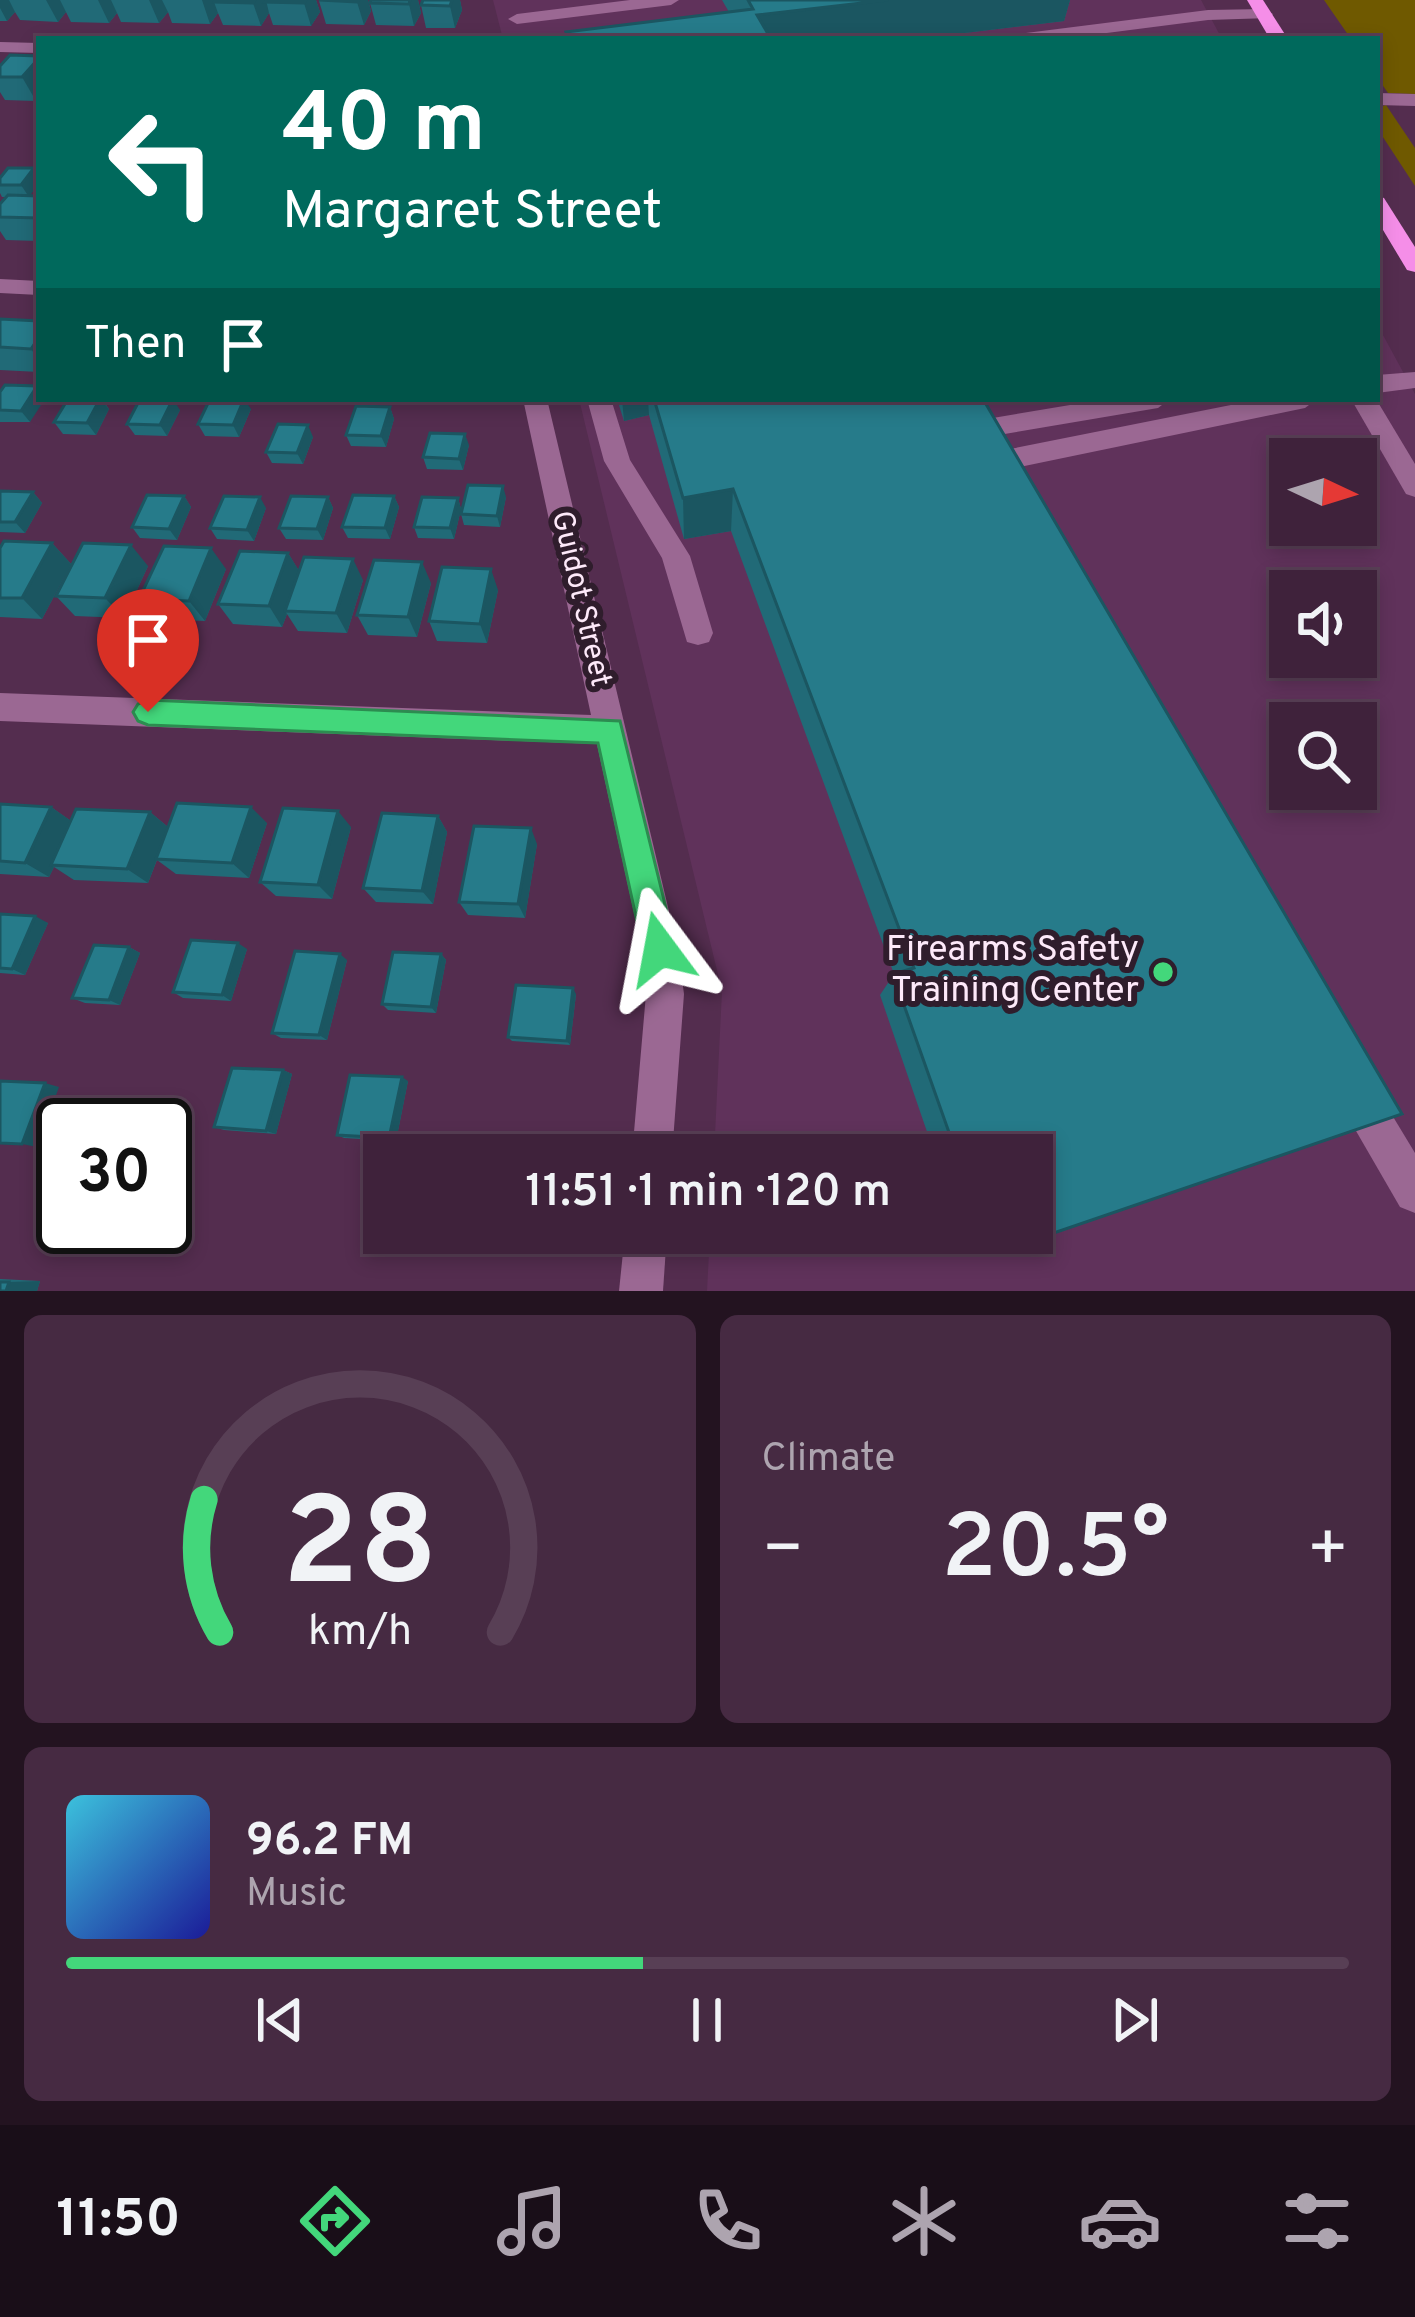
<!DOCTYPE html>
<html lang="en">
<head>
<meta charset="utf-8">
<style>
  body { margin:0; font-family:Overpass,sans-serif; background:#462a42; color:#f1f3f6; height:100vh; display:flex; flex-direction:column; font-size:45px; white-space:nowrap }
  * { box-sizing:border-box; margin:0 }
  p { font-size:39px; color:#ada4af }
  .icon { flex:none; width:66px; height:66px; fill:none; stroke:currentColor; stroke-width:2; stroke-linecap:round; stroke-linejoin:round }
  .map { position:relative; height:1291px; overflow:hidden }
  .panel { display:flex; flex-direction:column; gap:24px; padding:24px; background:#231320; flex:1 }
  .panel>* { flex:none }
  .hud { position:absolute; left:36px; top:36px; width:1344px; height:366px; border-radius:0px; box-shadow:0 6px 18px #0003,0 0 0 3px #583f55; background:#00695c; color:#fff; overflow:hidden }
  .needle { width:78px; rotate:94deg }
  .controls { position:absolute; left:1269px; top:438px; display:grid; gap:24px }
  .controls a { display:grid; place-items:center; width:108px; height:108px; border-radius:0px; background:#3f223b; box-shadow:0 6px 18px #0003,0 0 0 3px #583f55; font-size:60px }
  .speed { position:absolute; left:36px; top:1098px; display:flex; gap:24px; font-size:60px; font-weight:700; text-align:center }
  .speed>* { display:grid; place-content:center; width:156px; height:156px; border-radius:50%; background:#3f223b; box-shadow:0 6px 18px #0003,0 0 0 3px #583f55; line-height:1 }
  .speed .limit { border:6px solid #111; border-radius:18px; background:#fff; color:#111 }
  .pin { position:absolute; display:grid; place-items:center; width:102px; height:102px; color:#fff; margin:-123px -51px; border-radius:50% 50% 50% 0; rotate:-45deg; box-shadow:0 0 12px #0007 }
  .pin .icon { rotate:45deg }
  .me { position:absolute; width:132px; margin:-66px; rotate:347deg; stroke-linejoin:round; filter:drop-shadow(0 0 9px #0008) }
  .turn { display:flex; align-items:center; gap:42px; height:252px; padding:0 48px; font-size:54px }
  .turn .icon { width:156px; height:156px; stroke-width:2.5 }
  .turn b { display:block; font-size:84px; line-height:102px }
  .then { display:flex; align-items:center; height:114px; padding:0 48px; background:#0003; gap:24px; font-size:45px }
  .big { font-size:90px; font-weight:600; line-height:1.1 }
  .panel .tile { flex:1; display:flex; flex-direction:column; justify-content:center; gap:18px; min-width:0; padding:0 42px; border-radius:18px; background:#462a42 }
  .panel .dial { align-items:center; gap:0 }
  .dial svg { height:312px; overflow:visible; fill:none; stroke:#583f55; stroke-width:7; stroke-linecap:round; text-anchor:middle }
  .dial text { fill:#f1f3f6; stroke:none }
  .song { display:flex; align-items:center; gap:36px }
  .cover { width:144px; height:144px; border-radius:18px; background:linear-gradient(135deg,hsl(190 70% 55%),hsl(240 70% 35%)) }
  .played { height:12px; border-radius:6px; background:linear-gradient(90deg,#43d77b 45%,#583f55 45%) }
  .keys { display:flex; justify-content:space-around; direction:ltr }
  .heat { display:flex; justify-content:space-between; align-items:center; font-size:66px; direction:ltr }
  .panel .tiles { flex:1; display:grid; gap:24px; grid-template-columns:1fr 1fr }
  .tile:last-child { grid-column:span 2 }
  .trip { position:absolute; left:363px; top:1134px; width:690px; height:120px; border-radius:0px; background:#3f223b; box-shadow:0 6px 18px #0003,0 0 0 3px #583f55; font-weight:600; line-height:120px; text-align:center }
  .dock { display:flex; height:192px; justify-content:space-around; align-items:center; background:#190e18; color:#ada4af }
  .dock .icon { width:84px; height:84px }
  .dock .selected { color:#43d77b }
  .dock b { font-size:54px; color:#f1f3f6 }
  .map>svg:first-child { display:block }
  .built { fill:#60325b; fill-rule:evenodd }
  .green { fill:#6f5900 }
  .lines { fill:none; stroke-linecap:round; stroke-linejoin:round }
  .minor { fill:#9b6893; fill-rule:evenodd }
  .major { fill:#f58ee8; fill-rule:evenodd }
  .wall { fill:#216a77 }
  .shaded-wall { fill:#1b5661 }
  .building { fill:#267b8a; stroke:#1b5661; stroke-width:3 }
  .route { fill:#43d77b; stroke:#2c8c50; stroke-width:3 }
  .poi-dot { fill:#43d77b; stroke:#2f1d2c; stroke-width:4.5 }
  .labels { text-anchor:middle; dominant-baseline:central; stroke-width:12; stroke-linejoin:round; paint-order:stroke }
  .street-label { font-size:30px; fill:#fde9f9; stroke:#2f1d2c }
  .near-poi-label { font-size:36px; fill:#fde9f9; stroke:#2f1d2c; text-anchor:end }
</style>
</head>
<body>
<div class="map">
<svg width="1415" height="1291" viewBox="0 0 1415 1291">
  <rect width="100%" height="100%" fill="#542d4f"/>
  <g class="built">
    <polygon points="493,0 1201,0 1222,39 503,39"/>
    <path d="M1377 324 1415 394V1291H707L710 1233H1032V1155H714L722 991 579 399H1377ZM1290 459H1356V525H1290ZM1290 591H1356V657H1290ZM1290 723H1356V789H1290Z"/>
  </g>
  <g class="green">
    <polygon points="1324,0 1415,0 1415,94 1388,93 1377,77 1377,39 1351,39"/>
    <polygon points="1386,105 1415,148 1415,186 1377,128 1377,108"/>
  </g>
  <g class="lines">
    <g class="minor">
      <polygon points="630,0 679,0 671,5 517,24 508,19 517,14"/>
      <polygon points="1264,9 1273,14 1270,18 1208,20 1060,39 1009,39 1018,34 1208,10"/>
      <polygon points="0,42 39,43 39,53 0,52"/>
      <polygon points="1377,93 1415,94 1415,106 1377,105"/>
      <polygon points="0,279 39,281 39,295 0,293"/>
      <polygon points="1415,372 1415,388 1377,393 1377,375"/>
      <polygon points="523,399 547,399 678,949 684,994 672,1155 632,1155 646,994 642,949 597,744 0,721 0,693 591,715"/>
      <polygon points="587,399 611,399 630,460 690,556 713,633 709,642 698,645 687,642 662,558 604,461"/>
      <polygon points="1106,399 1170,399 1158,408 975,439 962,430 975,421"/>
      <polygon points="1261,399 1317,399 1305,408 995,472 982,462 995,452"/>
      <polygon points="1351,399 1376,399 1415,464 1415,497 1406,494"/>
      <polygon points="1355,1071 1369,1077 1415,1153 1415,1213 1400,1207 1341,1105 1335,1091 1341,1077"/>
      <polygon points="625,1233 667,1233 663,1291 619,1291"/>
    </g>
    <g class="major">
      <polygon points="1247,0 1263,0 1288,39 1270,39"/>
      <polygon points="1377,196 1384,198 1415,247 1415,272 1407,270 1377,220"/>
    </g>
  </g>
  <g class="wall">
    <polygon points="0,0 316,0 320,12 311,26 273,25 269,13 261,26 223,25 218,13 210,24 172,23 168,12 159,23 121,22 117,13 109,23 71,22 66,12 58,22 20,20 15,12 7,21 0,21"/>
    <polygon points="368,0 371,11 364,25 326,24 319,1"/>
    <polygon points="371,0 418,0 421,13 414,26 376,25 370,3"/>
    <polygon points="460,0 462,10 455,28 426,28 421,5"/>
    <polygon points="722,0 1070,0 1064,21 915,39 567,39 566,32 729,12"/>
    <polygon points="39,56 36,101 5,100 0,92 0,66"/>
    <polygon points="0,178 39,183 30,195 39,196 39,241 6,240 0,231 0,204 6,197 2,197 0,193"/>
    <polygon points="0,319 39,321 39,372 0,370"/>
    <polygon points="39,388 30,422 0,422 0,392"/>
    <polygon points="68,399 102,399 109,409 96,435 63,434 54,422"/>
    <polygon points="617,399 983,399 1402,1114 992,1254 969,1255 961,1233 1032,1233 1032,1155 935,1155 880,995 894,974 731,531 684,539 649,415 624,421"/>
    <polygon points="390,407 394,419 386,447 351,446 346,435"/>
    <polygon points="251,409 239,437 205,436 198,424"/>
    <polygon points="180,410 167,436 135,435 127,424"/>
    <polygon points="313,437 303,464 272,463 266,452"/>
    <polygon points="469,445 463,470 427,469 423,457"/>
    <polygon points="0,491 33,492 42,503 25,533 0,532"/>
    <polygon points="184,496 191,507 177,540 140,538 132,527"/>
    <polygon points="394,496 399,507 390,539 348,538 342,527"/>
    <polygon points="328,497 333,508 323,540 286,539 279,528"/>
    <polygon points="506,497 500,527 464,525 461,514"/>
    <polygon points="458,498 461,509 454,539 418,538 414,527"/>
    <polygon points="266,508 254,541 217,539 210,528"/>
    <polygon points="52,543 71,564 42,619 0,617 0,548"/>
    <polygon points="288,553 299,571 363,580 347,633 298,631 287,614 282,627 233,624 218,604"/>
    <polygon points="148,566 124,618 75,616 56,596"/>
    <polygon points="226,569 205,621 157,619 139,599"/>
    <polygon points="431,583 417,637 368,635 357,615"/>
    <polygon points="498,590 487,643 437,641 429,621"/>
    <polygon points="0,804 51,807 71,821 150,812 168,827 267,823 249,878 176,874 157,860 148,883 74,880 54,867 49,877 0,874"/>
    <polygon points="438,816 447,832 433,904 376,902 363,888"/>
    <polygon points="351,827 332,899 276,896 260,882"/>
    <polygon points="537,844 525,918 468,915 459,902"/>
    <polygon points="0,914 48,923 25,975 0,973"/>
    <polygon points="129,947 140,953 120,1005 85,1003 72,998"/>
    <polygon points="247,949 231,1001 183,998 173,992"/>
    <polygon points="441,954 446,960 436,1013 388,1010 382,1004"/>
    <polygon points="347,960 327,1040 281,1038 272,1033"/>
    <polygon points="576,994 570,1045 512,1041 508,1037"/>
    <polygon points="283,1070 292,1074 276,1134 224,1130 214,1127"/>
    <polygon points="408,1081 396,1141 344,1138 337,1135"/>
    <polygon points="0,1279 40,1281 37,1291 0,1291"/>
  </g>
  <g class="shaded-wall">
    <polygon points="0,0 9,0 15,12 7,21 0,8"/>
    <polygon points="46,0 60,0 66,12 58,22"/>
    <polygon points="98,0 111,0 117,13 109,23"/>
    <polygon points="149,0 166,0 162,0 168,12 159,23"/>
    <polygon points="202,0 216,0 214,2 218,13 210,24"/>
    <polygon points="255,0 266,0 269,13 261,26 253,3"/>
    <polygon points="306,0 316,0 320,12 311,26 304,3"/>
    <polygon points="359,0 368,0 371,11 364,25 357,2"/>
    <polygon points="410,0 418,0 421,13 414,26 409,4"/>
    <polygon points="452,0 460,0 462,10 455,28 450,6"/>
    <polygon points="888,0 1070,0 1064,21 915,39 756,39 757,15"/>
    <polygon points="39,58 39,97 36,101 22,77"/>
    <polygon points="34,168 39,176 39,183 29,197 21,185"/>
    <polygon points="39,337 39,360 31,349"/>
    <polygon points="37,386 39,388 39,399 45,399 30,422 21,411"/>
    <polygon points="100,399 109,409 96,435 87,423"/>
    <polygon points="173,399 180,410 167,436 160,425"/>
    <polygon points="244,399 251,409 239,437 233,425"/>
    <polygon points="622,399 648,399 649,415 624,421"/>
    <polygon points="390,407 394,419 386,447 381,436"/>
    <polygon points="308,425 313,437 303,464 297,453"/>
    <polygon points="465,434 469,445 463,470 459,459"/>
    <polygon points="503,486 506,497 500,527 497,516"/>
    <polygon points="733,489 731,531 684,539 683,498"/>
    <polygon points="33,492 42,503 25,533 15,522"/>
    <polygon points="184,496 191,507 177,540 169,529"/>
    <polygon points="394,496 399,507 390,539 385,528"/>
    <polygon points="260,497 266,508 254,541 247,530"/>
    <polygon points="328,497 333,508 323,540 317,529"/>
    <polygon points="458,498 461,509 454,539 450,528"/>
    <polygon points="52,543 71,564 42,619 22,598"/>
    <polygon points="131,545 148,566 124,618 105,598"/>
    <polygon points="211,548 226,569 205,621 189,601"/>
    <polygon points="288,553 301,574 285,611 287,614 282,627 269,606"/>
    <polygon points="353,559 363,580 347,633 336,613"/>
    <polygon points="422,562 431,583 417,637 408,617"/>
    <polygon points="491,569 498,590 487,643 480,624"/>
    <polygon points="51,807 74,823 51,865 54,867 49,877 25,863"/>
    <polygon points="251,807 267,823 249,878 232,863"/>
    <polygon points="338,811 351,827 332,899 318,885"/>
    <polygon points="150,812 169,828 148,883 127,869"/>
    <polygon points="438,816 447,832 433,904 422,891"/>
    <polygon points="531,828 537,844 525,918 518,904"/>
    <polygon points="35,916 48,923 25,975 12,969"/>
    <polygon points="238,943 247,949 231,1001 222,995"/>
    <polygon points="129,947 140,953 120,1005 109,1000"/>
    <polygon points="340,954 347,960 327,1040 319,1035"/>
    <polygon points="441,954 446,960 436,1013 431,1007"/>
    <polygon points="573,988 576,994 570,1045 567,1041"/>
    <polygon points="283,1070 292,1074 276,1134 266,1131"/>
    <polygon points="402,1077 408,1081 396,1141 389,1138"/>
    <polygon points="45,1083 59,1087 37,1147 22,1144"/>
    <polygon points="40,1281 37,1291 6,1291 9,1282"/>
  </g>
  <g class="building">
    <polygon points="215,0 255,0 253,3 214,2"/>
    <polygon points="267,0 306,0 304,3 265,2"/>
    <polygon points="319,0 359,0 357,2"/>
    <polygon points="371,0 410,0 409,4 370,3"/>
    <polygon points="423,0 452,0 450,6 421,5"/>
    <polygon points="748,0 888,0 757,15 771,39 569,39 566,32 753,9"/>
    <polygon points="10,55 39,56 39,58 22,77 0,77 0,66"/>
    <polygon points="8,168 34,168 21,185 0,185 0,178"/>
    <polygon points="8,195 39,196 39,218 0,217 0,204"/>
    <polygon points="0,319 39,321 39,337 31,349 0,347"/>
    <polygon points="5,385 37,386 21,411 0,410 0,392"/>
    <polygon points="68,399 100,399 87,423 54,422"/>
    <polygon points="140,399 173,399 160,425 127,424"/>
    <polygon points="210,399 244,399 233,425 198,424"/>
    <polygon points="654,399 983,399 1402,1114 992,1254 985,1233 1032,1233 1032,1155 957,1155 893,974 914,968 733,489 683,498"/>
    <polygon points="356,406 390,407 381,436 346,435"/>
    <polygon points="278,424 308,425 297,453 266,452"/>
    <polygon points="430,433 465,434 459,459 423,457"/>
    <polygon points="468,485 503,486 497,516 461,514"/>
    <polygon points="0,491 33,492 15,522 0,522"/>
    <polygon points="147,495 184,496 169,529 132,527"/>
    <polygon points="353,495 394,496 385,528 342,527"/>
    <polygon points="224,496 260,497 247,530 210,528"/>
    <polygon points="291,496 328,497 317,529 279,528"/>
    <polygon points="422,497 458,498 450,528 414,527"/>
    <polygon points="4,541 52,543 22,598 0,598 0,548"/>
    <polygon points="83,543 131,545 105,598 56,596"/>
    <polygon points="164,546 211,548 189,601 139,599"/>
    <polygon points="240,551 288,553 269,606 218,604"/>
    <polygon points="304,557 353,559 336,613 285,611"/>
    <polygon points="374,560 422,562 408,617 357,615"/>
    <polygon points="442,567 491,569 480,624 429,621"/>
    <polygon points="177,803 251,807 232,863 156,859"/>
    <polygon points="0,804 51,807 25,863 0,861"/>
    <polygon points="283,808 338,811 318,885 260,882"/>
    <polygon points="76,809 150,812 127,869 51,865"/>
    <polygon points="382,813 438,816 422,891 363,888"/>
    <polygon points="474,826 531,828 518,904 459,902"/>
    <polygon points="0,914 35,916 12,969 0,968"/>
    <polygon points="191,940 238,943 222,995 173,992"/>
    <polygon points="94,945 129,947 109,1000 72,998"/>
    <polygon points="295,951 340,954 319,1035 272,1033"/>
    <polygon points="393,952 441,954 431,1007 382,1004"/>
    <polygon points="516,985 573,988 567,1041 508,1037"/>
    <polygon points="232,1068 283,1070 266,1131 214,1127"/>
    <polygon points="350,1075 402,1077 389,1138 337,1135"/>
    <polygon points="0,1081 45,1083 22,1144 0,1143"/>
    <polygon points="0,1282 9,1282 6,1291 0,1291"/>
  </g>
  <polygon class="route" points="148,700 620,721 676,949 671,960 660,965 648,960 643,949 598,743 148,725 138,721 133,712 138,704"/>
  <circle class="poi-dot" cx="1163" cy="972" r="12"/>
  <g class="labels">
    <g class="street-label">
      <text transform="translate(580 599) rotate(77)">Guidot Street</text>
    </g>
    <g class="near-poi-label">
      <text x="1139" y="951">Firearms Safety<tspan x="1139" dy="41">Training Center</tspan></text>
    </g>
  </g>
</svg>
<div class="controls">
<a><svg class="needle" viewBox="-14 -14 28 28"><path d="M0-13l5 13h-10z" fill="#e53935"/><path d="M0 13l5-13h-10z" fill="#ada4af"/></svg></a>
<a><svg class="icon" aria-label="sound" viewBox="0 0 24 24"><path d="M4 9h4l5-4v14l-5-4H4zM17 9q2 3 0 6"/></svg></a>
<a><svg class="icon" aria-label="search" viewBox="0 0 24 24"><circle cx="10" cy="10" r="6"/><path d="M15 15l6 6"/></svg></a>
</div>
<div class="speed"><div class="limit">30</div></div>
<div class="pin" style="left:148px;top:712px;background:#d93025"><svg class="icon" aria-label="arrive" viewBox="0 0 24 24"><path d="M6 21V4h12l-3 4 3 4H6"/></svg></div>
<svg class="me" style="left:660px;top:949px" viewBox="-20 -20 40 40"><path d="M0-17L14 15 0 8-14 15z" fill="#43d77b" stroke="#fff" stroke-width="4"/></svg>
<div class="trip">11:51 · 1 min · 120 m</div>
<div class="hud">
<div class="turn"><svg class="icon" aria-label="left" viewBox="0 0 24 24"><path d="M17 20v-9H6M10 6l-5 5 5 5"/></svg><div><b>40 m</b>Margaret Street</div></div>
<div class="then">Then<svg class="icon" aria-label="arrive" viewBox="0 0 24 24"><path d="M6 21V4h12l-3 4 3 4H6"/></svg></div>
</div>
</div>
<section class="panel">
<div class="tiles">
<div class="tile dial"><svg viewBox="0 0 100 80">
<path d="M14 69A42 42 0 1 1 86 69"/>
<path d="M14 69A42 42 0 0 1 10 35" stroke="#43d77b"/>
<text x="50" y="56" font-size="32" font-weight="700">28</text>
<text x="50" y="72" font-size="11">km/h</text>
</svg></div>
<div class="tile"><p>Climate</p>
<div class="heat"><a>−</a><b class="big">20.5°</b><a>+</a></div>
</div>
<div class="tile">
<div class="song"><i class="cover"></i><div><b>96.2 FM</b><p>Music</p></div></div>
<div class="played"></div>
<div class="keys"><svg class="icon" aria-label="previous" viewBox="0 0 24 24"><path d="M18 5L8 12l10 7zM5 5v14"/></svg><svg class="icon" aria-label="pause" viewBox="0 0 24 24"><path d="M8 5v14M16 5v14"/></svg><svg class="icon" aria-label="next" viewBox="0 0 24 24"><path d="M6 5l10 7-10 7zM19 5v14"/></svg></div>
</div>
</div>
</section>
<nav class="dock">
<b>11:50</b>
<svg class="icon selected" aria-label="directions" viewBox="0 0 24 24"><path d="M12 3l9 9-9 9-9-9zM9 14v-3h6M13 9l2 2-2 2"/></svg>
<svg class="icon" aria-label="music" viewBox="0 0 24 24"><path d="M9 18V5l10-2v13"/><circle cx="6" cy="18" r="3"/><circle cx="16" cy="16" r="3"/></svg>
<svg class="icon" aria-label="phone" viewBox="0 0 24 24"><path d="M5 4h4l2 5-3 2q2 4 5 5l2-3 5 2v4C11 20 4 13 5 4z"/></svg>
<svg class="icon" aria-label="climate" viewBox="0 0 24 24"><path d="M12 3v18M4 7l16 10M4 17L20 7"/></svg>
<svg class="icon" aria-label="car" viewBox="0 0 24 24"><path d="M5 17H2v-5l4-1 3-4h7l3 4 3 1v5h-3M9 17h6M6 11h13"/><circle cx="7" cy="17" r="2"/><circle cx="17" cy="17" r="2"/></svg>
<svg class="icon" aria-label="filters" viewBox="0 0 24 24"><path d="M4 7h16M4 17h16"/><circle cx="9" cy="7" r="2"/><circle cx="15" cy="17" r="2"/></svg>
</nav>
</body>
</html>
